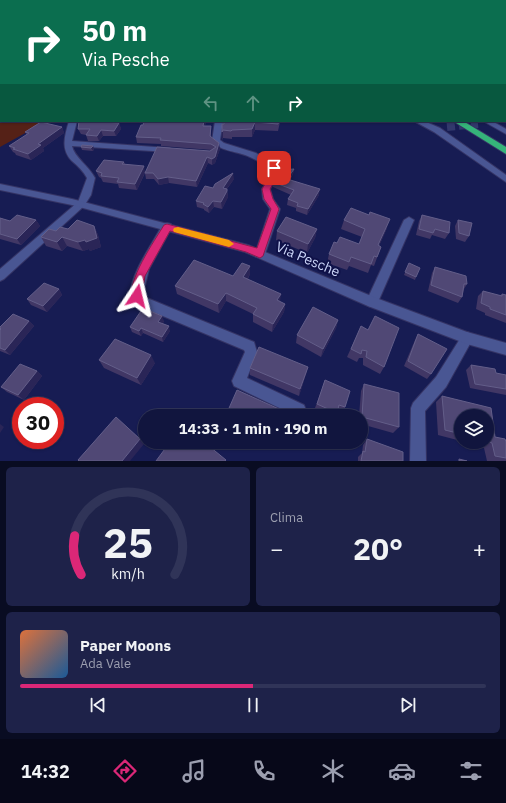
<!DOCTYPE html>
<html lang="it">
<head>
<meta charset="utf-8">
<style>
  body { margin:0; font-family:"IBM Plex Sans",sans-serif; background:#1e2249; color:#f1f3f6; height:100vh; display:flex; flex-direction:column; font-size:15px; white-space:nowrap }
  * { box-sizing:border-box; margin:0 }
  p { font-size:13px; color:#9c9fb0 }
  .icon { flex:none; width:22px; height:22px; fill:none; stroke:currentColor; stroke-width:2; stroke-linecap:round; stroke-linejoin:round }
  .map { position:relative; height:461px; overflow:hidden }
  .side { display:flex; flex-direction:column; gap:6px; padding:6px; background:#090c22; flex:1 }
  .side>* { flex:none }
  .guide { position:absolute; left:0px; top:0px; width:506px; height:122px; box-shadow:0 1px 3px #0004,0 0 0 1px #303458; background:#0b6e4f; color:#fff; overflow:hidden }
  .controls { position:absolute; left:454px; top:409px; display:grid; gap:8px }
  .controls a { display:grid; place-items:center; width:40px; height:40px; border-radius:50%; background:#11153e; box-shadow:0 1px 3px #0004,0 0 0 1px #303458; font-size:20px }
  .speed { position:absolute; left:12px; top:397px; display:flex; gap:8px; font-size:20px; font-weight:700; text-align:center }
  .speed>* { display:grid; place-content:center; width:52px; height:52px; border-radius:50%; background:#11153e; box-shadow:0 1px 3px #0004,0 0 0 1px #303458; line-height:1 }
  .speed .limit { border:6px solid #d22; background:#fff; color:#111 }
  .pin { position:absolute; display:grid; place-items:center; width:34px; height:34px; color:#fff; margin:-17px; border-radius:8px; box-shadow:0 2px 6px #0006 }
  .me { position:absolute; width:44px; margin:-22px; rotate:10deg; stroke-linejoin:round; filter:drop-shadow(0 0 3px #0008) }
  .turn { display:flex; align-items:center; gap:14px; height:84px; padding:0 16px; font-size:18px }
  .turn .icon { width:52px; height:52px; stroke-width:2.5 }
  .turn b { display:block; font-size:28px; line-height:34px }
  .lanes { display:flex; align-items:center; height:38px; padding:0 16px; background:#0003; justify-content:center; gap:20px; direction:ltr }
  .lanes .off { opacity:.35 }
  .big { font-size:30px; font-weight:800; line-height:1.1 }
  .side .card { flex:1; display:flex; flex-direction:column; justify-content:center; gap:6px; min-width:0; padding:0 14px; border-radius:6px; background:#1e2249 }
  .side .dial { align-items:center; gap:0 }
  .dial svg { height:104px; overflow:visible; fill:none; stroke:#303458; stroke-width:7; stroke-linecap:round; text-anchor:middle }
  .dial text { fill:#f1f3f6; stroke:none }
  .song { display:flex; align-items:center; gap:12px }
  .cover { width:48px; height:48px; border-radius:6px; background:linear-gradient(135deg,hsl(20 70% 55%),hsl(210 70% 35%)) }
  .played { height:4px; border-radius:2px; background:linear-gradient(90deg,#db2777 50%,#303458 50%) }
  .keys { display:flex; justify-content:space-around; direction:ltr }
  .heat { display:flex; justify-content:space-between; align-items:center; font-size:22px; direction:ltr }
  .side .tiles { flex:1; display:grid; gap:6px; grid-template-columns:1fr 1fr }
  .card:last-child { grid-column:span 2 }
  .trip { position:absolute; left:138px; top:409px; width:230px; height:40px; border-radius:20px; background:#11153e; box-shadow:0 1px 3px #0004,0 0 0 1px #303458; font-weight:800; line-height:40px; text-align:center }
  .menu { display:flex; height:64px; justify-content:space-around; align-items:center; background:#070819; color:#9c9fb0 }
  .menu .icon { width:28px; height:28px }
  .menu .on { color:#db2777 }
  .menu b { font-size:18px; color:#f1f3f6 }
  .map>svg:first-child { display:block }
  .green { fill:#552117 }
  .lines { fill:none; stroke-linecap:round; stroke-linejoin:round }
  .minor-tunnel { stroke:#32386c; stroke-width:8; stroke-dasharray:8 4; stroke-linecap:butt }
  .service-casing { stroke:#353465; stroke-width:2 }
  .minor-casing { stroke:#353465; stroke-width:2 }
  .tertiary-casing { stroke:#353465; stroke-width:2 }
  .trunk-casing { stroke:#353465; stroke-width:2 }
  .service { fill:#495693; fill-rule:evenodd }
  .minor { fill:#495693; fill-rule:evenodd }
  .tertiary { fill:#495693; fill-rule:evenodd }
  .trunk { fill:#35b47a; fill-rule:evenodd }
  .wall { fill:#413765 }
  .shaded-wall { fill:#2a2557 }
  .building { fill:#504875; stroke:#635e89 }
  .route { fill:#db2777; stroke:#8e194d }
  .slow { fill:#f59e0b }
  .labels { text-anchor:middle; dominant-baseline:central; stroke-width:4; stroke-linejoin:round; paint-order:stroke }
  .street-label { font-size:14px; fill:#cad4f7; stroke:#0f1148 }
</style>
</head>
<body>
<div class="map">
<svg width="506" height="461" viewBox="0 0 506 461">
  <rect width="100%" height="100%" fill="#171c53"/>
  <polygon class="green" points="0,109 1,121 47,121 0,147"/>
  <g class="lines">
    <polyline class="minor-tunnel" points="447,127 478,124"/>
    <defs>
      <rect id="service" x="0" y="105" width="1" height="3"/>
      <g id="minor">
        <polygon points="119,0 126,0 127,1 120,1"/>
        <polygon points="237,0 242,0 243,1 238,1"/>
        <rect x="403" y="0" width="4" height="1"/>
        <rect x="505" y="24" width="1" height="4"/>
        <path d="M69 121H77L72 141 169 148 173 150 169 152 72 146C74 157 89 166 95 178L91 195 84 206 4 279 0 281V269L78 202 87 178C83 171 78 166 72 161 60 149 65 135 69 121Z"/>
        <path d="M215 121H223L220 140 224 143 256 153 278 167 279 174 270 189 273 199 280 209 264 257H256L255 254 270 209 263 199 262 189 271 174 270 168C264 165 257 160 250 157 238 151 221 152 212 141Z"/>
        <polygon points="414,121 424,121 440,128 506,175 506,182 434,132"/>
        <polygon points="483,121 492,121 506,129 506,134"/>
        <polygon points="409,217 414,220 378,302 376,306 372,307 368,306 366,302 404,220"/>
        <path d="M167 223 171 224 172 227 149 269 143 294 147 298 254 342 257 352 247 378 304 405 306 410 304 415H294L234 386 232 381 245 352 244 350 139 306C136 303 132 300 131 296 128 277 154 241 163 224Z"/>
        <polygon points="467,332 471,334 473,338 471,342 446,387 425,411 426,461 410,461 411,408 413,403 436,377 463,334"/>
      </g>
      <g id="tertiary">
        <polygon points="271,0 277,0 278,1 272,1"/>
        <rect x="505" y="65" width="1" height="4"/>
        <polygon points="0,184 72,199 248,245 376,298 467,332 506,343 506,355 467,344 368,306 245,252 72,205 0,190"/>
      </g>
      <g id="trunk">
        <rect x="245" y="0" width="6" height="1"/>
        <polygon points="453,121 463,121 506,147 506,154"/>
      </g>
    </defs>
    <use href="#service" class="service-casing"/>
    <use href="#minor" class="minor-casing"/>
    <use href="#tertiary" class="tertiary-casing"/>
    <use href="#trunk" class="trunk-casing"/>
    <use href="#service" class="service"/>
    <use href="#minor" class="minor"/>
    <use href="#tertiary" class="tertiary"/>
    <use href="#trunk" class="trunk"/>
  </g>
  <g class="wall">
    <polygon points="148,121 206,121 205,126 211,126 211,137 220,149 215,163 212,165 208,163 197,187 169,183 159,185 154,179 146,179 145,173 137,190 119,188 118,184 103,182 101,178 99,177 96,171 124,162 125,164 145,172 212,150 161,146 161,144 137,143 136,137 143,125"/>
    <polygon points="224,121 291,121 290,123 280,122 278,131 255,130 252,137 232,137 232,139 223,138 222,140 222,132"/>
    <polygon points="300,121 314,121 312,123 300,122"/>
    <polygon points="342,121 356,121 355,122"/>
    <polygon points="119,123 121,129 116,136 103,136 99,141 88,141 86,135 81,134 78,129"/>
    <polygon points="62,127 64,133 43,148 44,151 31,160 16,155 15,153 13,152 9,146 27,135 25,132"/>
    <polygon points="93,146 94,149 93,151 82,150 81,147"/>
    <polygon points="294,169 293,174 290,180 319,195 307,215 296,211 296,208 287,205 288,199 291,195 273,187 273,182"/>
    <polygon points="234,179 227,189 228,197 222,209 214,207 209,213 204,210 204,209 197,207 196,201 213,188"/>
    <polygon points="422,215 449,233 445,239 432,235 430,239 416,235 419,221"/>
    <polygon points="0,218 10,221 36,220 40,226 21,245 0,239"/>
    <polygon points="344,220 387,228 379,246 381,247 374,266 371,265 368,273 349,266 347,270 327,263 329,254 337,243 359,244 362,237 341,229"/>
    <polygon points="458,220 469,236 465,242 456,239 455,226"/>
    <polygon points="94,226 98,235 101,247 90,251 89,249 83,251 67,246 62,251 46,246 41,237 56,231"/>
    <polygon points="317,229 315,238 307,253 276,240 277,231"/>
    <polygon points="409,263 416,277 415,280 404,275"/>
    <polygon points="250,266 250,274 248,279 280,302 285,304 284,312 272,332 253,322 253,314 226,301 219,313 177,294 175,286 233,276"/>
    <polygon points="435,267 467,284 464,289 462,297 458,303 428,291 432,273"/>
    <polygon points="59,289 62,295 47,312 31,305 27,299"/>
    <polygon points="483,291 500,296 502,294 506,295 506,323 485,315 485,313 476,309 478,296"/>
    <polygon points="338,320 336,328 321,357 296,343 297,335"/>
    <polygon points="29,321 34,326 10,355 0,351 0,330 1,330 0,327"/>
    <polygon points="164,321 163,323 170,331 163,342 143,333 141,336 132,332 130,327"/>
    <polygon points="361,326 384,367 380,374 363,365 363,358 359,358 357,362 347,357"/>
    <polygon points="418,334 431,374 427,379 404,366 415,340"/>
    <polygon points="99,360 155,363 141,385 104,368"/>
    <polygon points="471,365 496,373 506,375 506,395 470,388 466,370"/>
    <polygon points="308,367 306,374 299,396 250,375 250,368"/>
    <polygon points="37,371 42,376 24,400 7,392 1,387"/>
    <polygon points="325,380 345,407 343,411 338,409 335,416 333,416 315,408"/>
    <polygon points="364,384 399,427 393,433 361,424 361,416 359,416 361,391"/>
    <polygon points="442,396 491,408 495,437 505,439 506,442 506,461 487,461 484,448 464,442 487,442 487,416 461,416 461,441 438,435 436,402"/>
    <polygon points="367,439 403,461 358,461 358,457 362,453 363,445"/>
    <polygon points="271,442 281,442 280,446"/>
  </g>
  <g class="shaded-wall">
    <polygon points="204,121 206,121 203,132 203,126"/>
    <polygon points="255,122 255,130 252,137 252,129"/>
    <polygon points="119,123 121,129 116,136 114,131"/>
    <polygon points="62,127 64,133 43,148 44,151 31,160 28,154 38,144"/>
    <polygon points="101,130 103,136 99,141 97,136"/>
    <polygon points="223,130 223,138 222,140 222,132"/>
    <polygon points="219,143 220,149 215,163 212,165 212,159"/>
    <polygon points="93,146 94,149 93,151 91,148"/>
    <polygon points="207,157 208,163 197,187 196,181"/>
    <polygon points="144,166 145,172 137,190 135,184"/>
    <polygon points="294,169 293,174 286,184 287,179"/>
    <polygon points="233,173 234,179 223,194 223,188"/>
    <polygon points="168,177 169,183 159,185 158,179"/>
    <polygon points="320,189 319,195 307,215 308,209"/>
    <polygon points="227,191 228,197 222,209 221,202"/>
    <polygon points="213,201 214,207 209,213 208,207"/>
    <polygon points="390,219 387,228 375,254 378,245"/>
    <polygon points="36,220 40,226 21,245 17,239"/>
    <polygon points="94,226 98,235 101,247 90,251 89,249 83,251 78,242 85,240"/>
    <polygon points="317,229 315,238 307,253 308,244"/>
    <polygon points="62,237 67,246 62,251 57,242"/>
    <polygon points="250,266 250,274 244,285 243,277"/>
    <polygon points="59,289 62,295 47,312 43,306"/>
    <polygon points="226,293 226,301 219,313 218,304"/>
    <polygon points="281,294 280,302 277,300"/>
    <polygon points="285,304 284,312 272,332 273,324"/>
    <polygon points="162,316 164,321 160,327 158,322"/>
    <polygon points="338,320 336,328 321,357 323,349"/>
    <polygon points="29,321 34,326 10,355 5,350"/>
    <polygon points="169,326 170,331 163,342 162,337"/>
    <polygon points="141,328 143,333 141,336 139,331"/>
    <polygon points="151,355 155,363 141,385 137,378"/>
    <polygon points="308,367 306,374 299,396 300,389"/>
    <polygon points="37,371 42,376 24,400 18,395"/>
    <polygon points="0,424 4,427 0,433"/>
    <polygon points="140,439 144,444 130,461 122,461"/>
  </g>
  <g class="building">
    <polygon points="79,121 88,121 119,123 114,131 101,130 97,136 86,135 90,129 78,129"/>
    <polygon points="144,121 204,121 203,126 211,126 210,136 219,143 215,157 212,159 207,157 196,181 168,177 158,179 153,173 145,173 157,147 210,151 216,147 211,144 160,140 161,138 136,137 141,125 143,125"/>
    <polygon points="224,121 279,121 278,124 255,122 252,129 232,130 231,131 223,130 222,132 222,124 224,124"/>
    <polygon points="41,122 62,127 38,144 41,145 28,154 13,149 15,148 9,146 29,133 25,132"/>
    <polygon points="82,145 93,146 91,148 81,147"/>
    <polygon points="104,160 124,162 122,164 144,166 135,184 117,182 119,178 101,176 102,173 96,171"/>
    <polygon points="294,169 287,179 320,189 308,209 297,206 298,203 288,199 294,190 273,182 281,170"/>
    <polygon points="233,173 223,188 227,189 227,191 221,202 213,201 208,207 203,204 204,203 196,201 205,186 213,188 215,184"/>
    <polygon points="351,208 369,215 370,212 390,219 378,245 381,247 377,257 374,256 371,264 351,257 349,262 329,254 334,242 337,243 340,237 359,244 365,229 344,220"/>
    <polygon points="17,215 36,220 17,239 0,234 0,218 10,221"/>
    <polygon points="422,215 450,222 449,233 435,229 433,233 419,229"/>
    <polygon points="286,217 317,229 308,244 277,231"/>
    <polygon points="77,220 94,226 97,238 86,242 85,240 78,242 62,237 57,242 41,237 49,229 56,231 60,227 68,229"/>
    <polygon points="458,220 472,223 469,236 459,233"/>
    <polygon points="194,260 233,276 242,263 250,266 243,277 281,294 277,300 285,304 273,324 253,314 257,308 226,293 218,304 175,286"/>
    <polygon points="409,263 420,268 416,277 405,272"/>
    <polygon points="435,267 466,276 467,284 464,284 462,297 431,285"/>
    <polygon points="44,283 59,289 43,306 27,299"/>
    <polygon points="483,291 502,296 502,294 506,295 506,315 490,309 490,307 481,303"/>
    <polygon points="313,307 338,320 323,349 297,335"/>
    <polygon points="143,308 162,316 158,322 169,326 162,337 141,328 139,331 130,327"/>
    <polygon points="13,314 29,321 5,350 0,348 0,330 1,329 0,328 0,327"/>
    <polygon points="375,316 399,328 384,367 366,357 367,351 362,350 361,354 351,349 361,326 368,330"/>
    <polygon points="418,334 447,349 431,374 408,361"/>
    <polygon points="115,339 151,355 137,378 99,360"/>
    <polygon points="259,347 308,367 300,389 250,368"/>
    <polygon points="20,364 37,371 18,395 1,387"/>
    <polygon points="471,365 495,369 496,373 506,375 506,389 475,384"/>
    <polygon points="325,380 350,391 345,407 339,405 337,413 317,404"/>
    <polygon points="364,384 399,393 399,427 362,417"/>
    <polygon points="237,390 290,414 289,416 229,416 226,415"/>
    <polygon points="442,396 491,408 495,437 505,439 506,442 506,458 495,456 492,443 487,441 487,416 461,416 461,434 445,430"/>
    <polygon points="116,417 140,439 122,461 79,461 78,460"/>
    <polygon points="367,439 403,452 403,461 361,461 363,451 365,452"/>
    <polygon points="170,442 204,442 226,460 225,461 156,461"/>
    <polygon points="459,459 467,461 459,461"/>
  </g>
  <path class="route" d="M274 165 278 168 279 174 270 189 273 199 279 209 263 256 260 258 246 252 170 231 145 276 141 299 137 301 133 299C125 283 155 240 164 225L167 224 257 248 271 209 264 199 262 189 271 174 270 168Z"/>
  <polygon class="slow" points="178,227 229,240 234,244 229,247 174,232 173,230 174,228"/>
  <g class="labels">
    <g class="street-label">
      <text transform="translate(308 259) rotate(23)">Via Pesche</text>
    </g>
  </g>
</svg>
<div class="controls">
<a><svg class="icon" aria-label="layers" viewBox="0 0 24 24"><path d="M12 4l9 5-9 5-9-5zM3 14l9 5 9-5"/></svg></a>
</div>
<div class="speed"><div class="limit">30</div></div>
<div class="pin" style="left:274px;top:168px;background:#d93025"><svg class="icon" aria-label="arrive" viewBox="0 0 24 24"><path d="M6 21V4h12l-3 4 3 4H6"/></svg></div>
<svg class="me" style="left:137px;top:296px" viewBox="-20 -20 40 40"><path d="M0-17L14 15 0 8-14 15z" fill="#db2777" stroke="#fff" stroke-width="4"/></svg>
<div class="trip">14:33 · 1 min · 190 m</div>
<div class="guide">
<div class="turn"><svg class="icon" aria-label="right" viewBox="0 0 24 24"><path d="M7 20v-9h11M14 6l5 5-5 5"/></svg><div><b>50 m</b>Via Pesche</div></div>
<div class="lanes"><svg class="icon off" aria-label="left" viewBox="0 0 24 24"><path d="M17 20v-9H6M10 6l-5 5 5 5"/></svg><svg class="icon off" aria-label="ahead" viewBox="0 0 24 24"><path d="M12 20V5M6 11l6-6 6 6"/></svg><svg class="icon" aria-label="right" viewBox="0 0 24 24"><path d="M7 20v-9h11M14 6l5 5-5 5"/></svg></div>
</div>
</div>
<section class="side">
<div class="tiles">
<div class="card dial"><svg viewBox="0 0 100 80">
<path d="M14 69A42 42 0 1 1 86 69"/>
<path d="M14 69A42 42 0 0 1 9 39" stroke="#db2777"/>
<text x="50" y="56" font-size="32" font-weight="700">25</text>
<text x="50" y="72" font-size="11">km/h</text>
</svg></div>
<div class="card"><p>Clima</p>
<div class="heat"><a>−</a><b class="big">20°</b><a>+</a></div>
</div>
<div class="card">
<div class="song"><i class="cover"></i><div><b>Paper Moons</b><p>Ada Vale</p></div></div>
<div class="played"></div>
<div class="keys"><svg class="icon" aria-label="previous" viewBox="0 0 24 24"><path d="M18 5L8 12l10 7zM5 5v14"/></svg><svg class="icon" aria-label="pause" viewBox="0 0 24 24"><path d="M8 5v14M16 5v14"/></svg><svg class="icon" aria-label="next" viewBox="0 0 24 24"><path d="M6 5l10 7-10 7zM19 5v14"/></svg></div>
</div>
</div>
</section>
<nav class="menu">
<b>14:32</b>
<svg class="icon on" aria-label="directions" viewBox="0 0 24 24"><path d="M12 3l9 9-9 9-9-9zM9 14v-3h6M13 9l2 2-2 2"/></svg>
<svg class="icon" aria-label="music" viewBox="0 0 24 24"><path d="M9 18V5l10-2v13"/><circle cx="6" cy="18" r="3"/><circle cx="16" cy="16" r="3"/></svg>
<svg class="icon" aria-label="phone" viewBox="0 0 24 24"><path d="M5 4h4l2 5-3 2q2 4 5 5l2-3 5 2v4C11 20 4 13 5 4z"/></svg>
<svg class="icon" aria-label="climate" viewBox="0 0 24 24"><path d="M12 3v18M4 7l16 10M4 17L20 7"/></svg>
<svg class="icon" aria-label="car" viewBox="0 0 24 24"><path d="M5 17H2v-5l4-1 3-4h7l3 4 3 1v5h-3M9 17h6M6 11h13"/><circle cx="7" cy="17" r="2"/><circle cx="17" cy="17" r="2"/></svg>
<svg class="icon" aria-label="filters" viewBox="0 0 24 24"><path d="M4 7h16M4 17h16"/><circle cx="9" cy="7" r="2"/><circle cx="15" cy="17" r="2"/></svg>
</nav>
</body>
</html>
